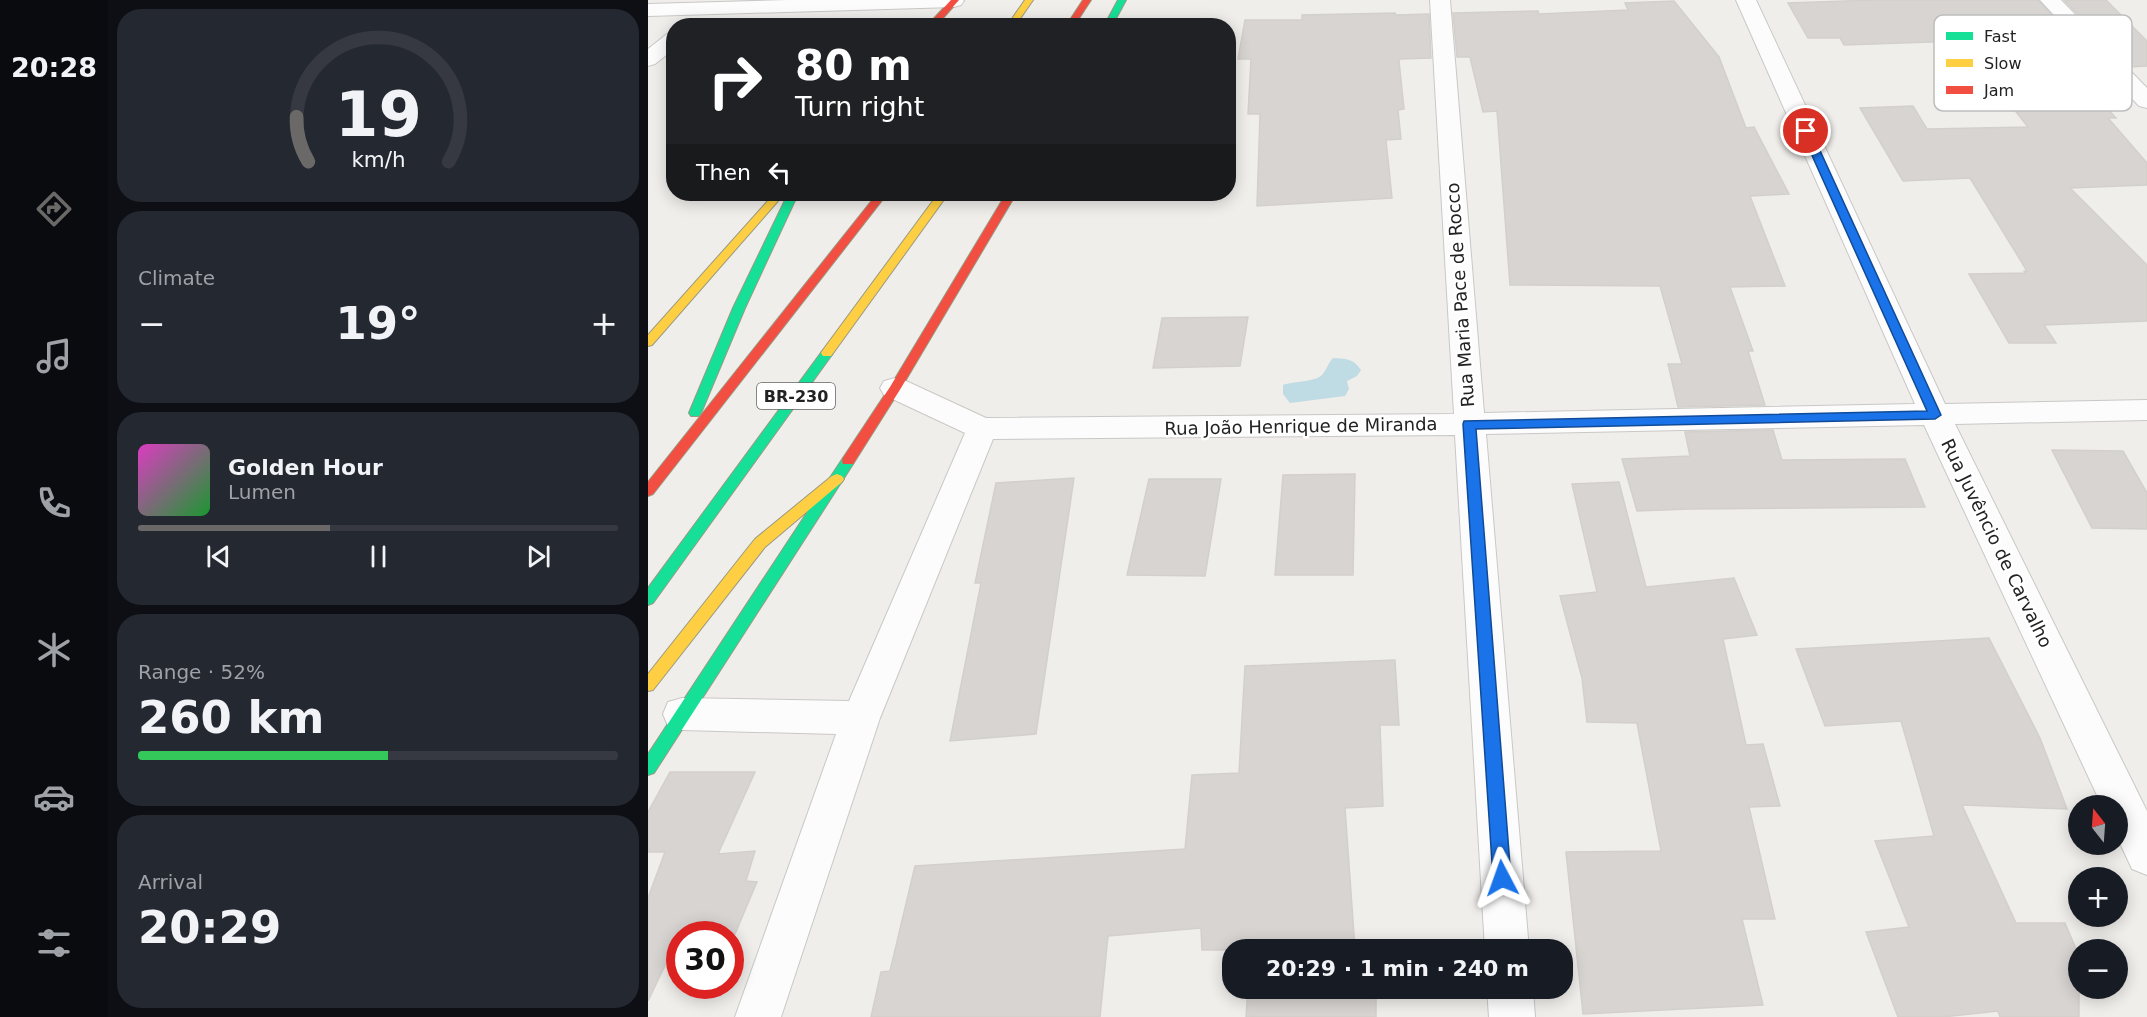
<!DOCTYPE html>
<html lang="en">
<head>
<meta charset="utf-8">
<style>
  body { margin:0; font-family:"DejaVu Sans",sans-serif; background:#242831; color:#f1f3f6; height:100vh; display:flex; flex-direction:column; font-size:22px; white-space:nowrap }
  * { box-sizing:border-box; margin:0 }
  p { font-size:20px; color:#9ea1a6 }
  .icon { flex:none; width:33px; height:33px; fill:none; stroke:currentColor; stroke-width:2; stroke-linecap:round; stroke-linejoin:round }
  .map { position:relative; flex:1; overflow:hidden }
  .side { display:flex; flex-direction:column; gap:9px; padding:9px; background:#0d0f14; width:540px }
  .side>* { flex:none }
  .banner { position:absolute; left:18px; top:18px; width:570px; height:183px; border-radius:24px; box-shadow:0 3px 15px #0003; background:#202124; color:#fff; overflow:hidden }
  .needle { width:39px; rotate:343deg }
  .controls { position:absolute; left:1420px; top:795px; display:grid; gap:12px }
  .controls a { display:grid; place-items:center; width:60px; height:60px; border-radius:50%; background:#171b24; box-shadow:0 3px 15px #0003; font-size:30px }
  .speed { position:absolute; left:18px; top:921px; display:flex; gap:12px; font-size:30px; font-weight:700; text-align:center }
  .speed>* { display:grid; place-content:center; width:78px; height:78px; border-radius:50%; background:#171b24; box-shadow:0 3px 15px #0003; line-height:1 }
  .speed .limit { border:9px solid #d22; background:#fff; color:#111 }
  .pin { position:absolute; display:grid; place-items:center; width:51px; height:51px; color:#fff; margin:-26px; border:3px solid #fff; border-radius:50%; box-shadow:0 2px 6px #0007 }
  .me { position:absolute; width:66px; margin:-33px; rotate:356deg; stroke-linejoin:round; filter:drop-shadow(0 0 4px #0008) }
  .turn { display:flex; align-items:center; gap:21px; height:126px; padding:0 30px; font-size:27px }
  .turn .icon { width:78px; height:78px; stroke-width:2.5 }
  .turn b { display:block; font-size:42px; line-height:51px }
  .then { display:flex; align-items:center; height:57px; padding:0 30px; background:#0003; gap:12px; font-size:22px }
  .big { font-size:45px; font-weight:600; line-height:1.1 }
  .side .widget { flex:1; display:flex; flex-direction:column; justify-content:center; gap:9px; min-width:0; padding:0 21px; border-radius:24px; background:#242831 }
  .side .dial { align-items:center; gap:0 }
  .dial svg { height:156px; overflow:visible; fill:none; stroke:#363941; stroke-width:7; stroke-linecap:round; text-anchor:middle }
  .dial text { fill:#f1f3f6; stroke:none }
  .song { display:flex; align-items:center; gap:18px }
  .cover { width:72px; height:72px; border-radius:9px; background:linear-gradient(135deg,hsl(310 70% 55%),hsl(130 70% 35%)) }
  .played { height:6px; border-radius:3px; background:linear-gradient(90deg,#6a6968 40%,#363941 40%) }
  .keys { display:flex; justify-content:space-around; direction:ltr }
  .heat { display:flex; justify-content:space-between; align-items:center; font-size:33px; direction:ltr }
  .charge { height:9px; border-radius:4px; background:linear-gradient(90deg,#34c759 52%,#363941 0) }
  .trip { position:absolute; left:574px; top:939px; width:351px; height:60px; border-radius:24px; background:#171b24; box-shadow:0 3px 15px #0003; font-weight:600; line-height:60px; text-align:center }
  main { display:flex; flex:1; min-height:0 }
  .dock { display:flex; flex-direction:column; width:108px; justify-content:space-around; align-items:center; background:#090b0e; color:#9ea1a6 }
  .dock .icon { width:42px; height:42px }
  .dock .current { color:#6a6968 }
  .dock b { font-size:27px; color:#f1f3f6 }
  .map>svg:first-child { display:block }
  .water { fill:#bfdbe3 }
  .building { fill:#d7d4d2; stroke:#d3d0cc; stroke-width:1.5 }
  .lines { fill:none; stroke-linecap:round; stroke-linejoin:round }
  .street-casing { stroke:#c9c8c7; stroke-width:2 }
  .fast-casing { stroke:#999a82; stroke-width:2 }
  .slow-casing { stroke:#999a82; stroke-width:2 }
  .jam-casing { stroke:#999a82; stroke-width:2 }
  .street { fill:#fdfcfc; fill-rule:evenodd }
  .fast { fill:#16e098; fill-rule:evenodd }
  .slow { fill:#ffcf43; fill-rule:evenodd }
  .jam { fill:#f24e42; fill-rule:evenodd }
  .route { fill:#1a73e8; stroke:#114b97; stroke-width:1.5 }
  .labels { text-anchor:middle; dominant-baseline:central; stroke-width:5; stroke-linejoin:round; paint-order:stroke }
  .shield { fill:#fff; stroke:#646464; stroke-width:1.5 }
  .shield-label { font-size:16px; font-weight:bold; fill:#222 }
  .street-label { font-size:18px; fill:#222; stroke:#fff }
  .key { fill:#fff; stroke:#bdbdbd; stroke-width:1.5 }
  .key-label { font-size:16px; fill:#222 }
</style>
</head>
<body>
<main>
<nav class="dock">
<b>20:28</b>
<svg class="icon current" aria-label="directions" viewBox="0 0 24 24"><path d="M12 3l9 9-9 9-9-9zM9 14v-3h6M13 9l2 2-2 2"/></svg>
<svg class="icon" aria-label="music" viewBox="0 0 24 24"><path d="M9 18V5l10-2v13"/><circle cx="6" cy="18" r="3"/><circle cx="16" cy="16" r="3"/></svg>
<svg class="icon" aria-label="phone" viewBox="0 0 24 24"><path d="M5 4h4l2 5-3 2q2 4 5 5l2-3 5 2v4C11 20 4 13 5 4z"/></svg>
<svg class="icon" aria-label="climate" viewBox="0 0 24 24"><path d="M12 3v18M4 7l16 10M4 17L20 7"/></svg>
<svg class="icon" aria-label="car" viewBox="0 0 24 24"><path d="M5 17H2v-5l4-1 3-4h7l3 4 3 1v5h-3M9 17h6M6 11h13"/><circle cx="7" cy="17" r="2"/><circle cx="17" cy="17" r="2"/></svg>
<svg class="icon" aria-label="filters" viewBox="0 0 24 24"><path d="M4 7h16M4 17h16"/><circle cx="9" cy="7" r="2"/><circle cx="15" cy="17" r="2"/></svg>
</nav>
<section class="side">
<div class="widget dial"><svg viewBox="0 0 100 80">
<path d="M14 69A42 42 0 1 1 86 69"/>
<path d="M14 69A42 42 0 0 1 8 46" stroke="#6a6968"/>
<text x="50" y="56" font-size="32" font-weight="700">19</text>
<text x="50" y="72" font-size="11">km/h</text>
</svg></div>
<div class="widget"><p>Climate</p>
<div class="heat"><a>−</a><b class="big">19°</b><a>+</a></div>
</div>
<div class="widget">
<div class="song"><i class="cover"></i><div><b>Golden Hour</b><p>Lumen</p></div></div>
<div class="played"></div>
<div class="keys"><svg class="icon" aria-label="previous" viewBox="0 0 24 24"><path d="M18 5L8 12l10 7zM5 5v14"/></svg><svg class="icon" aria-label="pause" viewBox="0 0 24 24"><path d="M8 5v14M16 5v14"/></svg><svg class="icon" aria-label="next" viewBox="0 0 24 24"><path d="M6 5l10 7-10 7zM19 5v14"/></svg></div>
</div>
<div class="widget"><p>Range · 52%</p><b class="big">260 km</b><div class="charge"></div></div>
<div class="widget"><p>Arrival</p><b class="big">20:29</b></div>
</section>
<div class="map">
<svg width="1499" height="1017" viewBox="0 0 1499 1017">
  <rect width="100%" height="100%" fill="#f0eeeb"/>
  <path class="water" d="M685 358C698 359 705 358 713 370L709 376 699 381 701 389 697 396 642 403 635 394V385C646 381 667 382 674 375 678 371 680 363 685 358Z"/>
  <g class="building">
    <polygon points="1227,0 1390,0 1453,68 1424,70 1468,118 1460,118 1499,163 1499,185 1422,188 1499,265 1499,321 1396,325 1408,343 1361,343 1321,274 1377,273 1376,271 1379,271 1322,178 1255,181 1212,108 1265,106 1279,129 1380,127 1312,41 1196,45 1192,38 1160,38 1140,3"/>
    <polygon points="1416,0 1458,0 1499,41 1499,66 1481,67"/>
    <polygon points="1026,1 1071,57 1098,128 1106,127 1141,194 1102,196 1137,286 1082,287 1105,351 1100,351 1117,405 1030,407 1020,364 1034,364 1012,286 862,285 849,111 835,112 822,57 809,57 805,13 890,11 891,14 980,10 977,3"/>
    <polygon points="747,13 748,15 781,14 783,58 752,59 751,61 756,109 750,110 753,139 738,140 744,198 609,206 612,114 600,114 603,59 590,59 597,20 654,20 654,15"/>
    <polygon points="600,317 592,366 505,368 514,318"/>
    <polygon points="1125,430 1134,460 1257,459 1277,507 1042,509 989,511 974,459 1042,456 1037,432"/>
    <polygon points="1404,450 1475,451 1499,493 1499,529 1444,528"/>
    <polygon points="707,474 705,575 627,575 635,475"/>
    <polygon points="426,478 388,734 302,741 333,583 327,583 348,483"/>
    <polygon points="501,479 573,479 557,576 479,575"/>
    <polygon points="971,482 998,587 1086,578 1109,635 1075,639 1098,745 1115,744 1132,806 1101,807 1127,919 1094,919 1115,1005 935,1014 918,852 1013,851 989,723 939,722 934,678 912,596 949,592 924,484"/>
    <polygon points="1341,638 1392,738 1419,809 1314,805 1368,923 1417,923 1431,956 1431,1017 1352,1017 1350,1011 1295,1017 1250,1017 1218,932 1261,927 1227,841 1286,836 1253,721 1177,726 1148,649"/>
    <polygon points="747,660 751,725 732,725 735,806 697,808 707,949 727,950 554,950 553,928 460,936 452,1017 223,1017 233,972 242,971 267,866 537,849 544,775 591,773 597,666"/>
    <polygon points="22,772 107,772 70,854 107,851 98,881 109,882 87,934 32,934 0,1001 0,898 17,852 0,852 0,812"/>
    <polygon points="600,988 728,988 728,1017 598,1017"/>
  </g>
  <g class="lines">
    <defs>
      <g id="street">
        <polygon points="139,0 315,0 316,1 313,5 306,7 0,16 0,4"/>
        <polygon points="782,0 802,0 836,413 1267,404 1088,0 1108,0 1297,404 1499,400 1499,420 1307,424 1499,811 1499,875 1484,869 1470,839 1470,806 1454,806 1276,425 838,434 881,950 837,950 807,435 345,439 232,718 133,1017 87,1017 188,734 34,730 20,726 15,714 20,702 34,698 201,701 317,433 236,395 232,388 236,381 247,378 258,381 338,418 806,414"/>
        <polygon points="1392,0 1413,0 1499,88 1499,108 1491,106"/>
        <polygon points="26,32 26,49 7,64 0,66 0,49 19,34"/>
        <polygon points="839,988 885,988 887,1017 841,1017"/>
      </g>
      <g id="fast">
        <polygon points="470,0 478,0 464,26 456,26"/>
        <polygon points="140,194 150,194 97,308 53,413 51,416 43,416 41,413 85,308"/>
        <polygon points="179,349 185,353 183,356 5,603 0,605 0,588 175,350"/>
        <polygon points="200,456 205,458 206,461 205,464 6,773 0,775 0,754 195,458"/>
      </g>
      <g id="slow">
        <polygon points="377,0 385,0 367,26 359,26"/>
        <polygon points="126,194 136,194 4,345 0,346 0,335"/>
        <polygon points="290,194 300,194 183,356 175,356 173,353 175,350"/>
        <polygon points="189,474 194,476 196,479 194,482 117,547 5,690 0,691 0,674 107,539 184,476"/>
      </g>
      <g id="jam">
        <polygon points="303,0 311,0 288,26 279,26"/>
        <polygon points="435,0 443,0 426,26 418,26"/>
        <polygon points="229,194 239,194 5,494 0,496 0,482"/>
        <polygon points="358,194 368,194 253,388 205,464 195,464 194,461 195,458 242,387"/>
      </g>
    </defs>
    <use href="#street" class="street-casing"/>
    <use href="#fast" class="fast-casing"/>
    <use href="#slow" class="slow-casing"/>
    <use href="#jam" class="jam-casing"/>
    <use href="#street" class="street"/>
    <use href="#fast" class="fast"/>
    <use href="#slow" class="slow"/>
    <use href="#jam" class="jam"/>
  </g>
  <polygon class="route" points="1154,129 1163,131 1293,415 1287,419 828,429 863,878 860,884 854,886 848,884 845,878 815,424 816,421 1279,411 1153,131"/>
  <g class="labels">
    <rect class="shield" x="109" y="383" width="78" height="26" rx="4.5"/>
    <g class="shield-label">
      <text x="148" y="396">BR-230</text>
    </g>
    <g class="street-label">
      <text transform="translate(812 295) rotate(-94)">Rua Maria Pace de Rocco</text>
      <text transform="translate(653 426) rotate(-1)">Rua João Henrique de Miranda</text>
      <text transform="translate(1349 543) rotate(64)">Rua Juvêncio de Carvalho</text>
    </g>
  </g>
  <rect x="1286" y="15" width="198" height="96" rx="9" class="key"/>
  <rect x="1298" y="32" width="27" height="8" fill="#16e098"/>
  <rect x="1298" y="59" width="27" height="8" fill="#ffcf43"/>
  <rect x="1298" y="86" width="27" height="8" fill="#f24e42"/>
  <g class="key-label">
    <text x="1336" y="42">Fast</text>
    <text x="1336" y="69">Slow</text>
    <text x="1336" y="96">Jam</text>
  </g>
</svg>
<div class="controls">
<a><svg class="needle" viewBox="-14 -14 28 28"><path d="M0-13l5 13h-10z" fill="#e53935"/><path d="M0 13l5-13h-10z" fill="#9ea1a6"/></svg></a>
<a>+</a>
<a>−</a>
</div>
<div class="speed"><div class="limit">30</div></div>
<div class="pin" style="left:1158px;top:131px;background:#d93025"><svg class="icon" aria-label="arrive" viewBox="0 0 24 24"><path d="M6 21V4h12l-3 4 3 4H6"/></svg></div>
<svg class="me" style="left:854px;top:878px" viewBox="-20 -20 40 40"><path d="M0-17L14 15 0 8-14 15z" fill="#1a73e8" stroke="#fff" stroke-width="4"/></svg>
<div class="trip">20:29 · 1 min · 240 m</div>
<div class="banner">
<div class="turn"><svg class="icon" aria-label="right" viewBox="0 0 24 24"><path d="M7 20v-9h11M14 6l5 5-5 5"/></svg><div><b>80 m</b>Turn right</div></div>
<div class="then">Then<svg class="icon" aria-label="left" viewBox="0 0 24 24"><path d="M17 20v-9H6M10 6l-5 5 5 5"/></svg></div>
</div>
</div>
</main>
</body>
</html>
